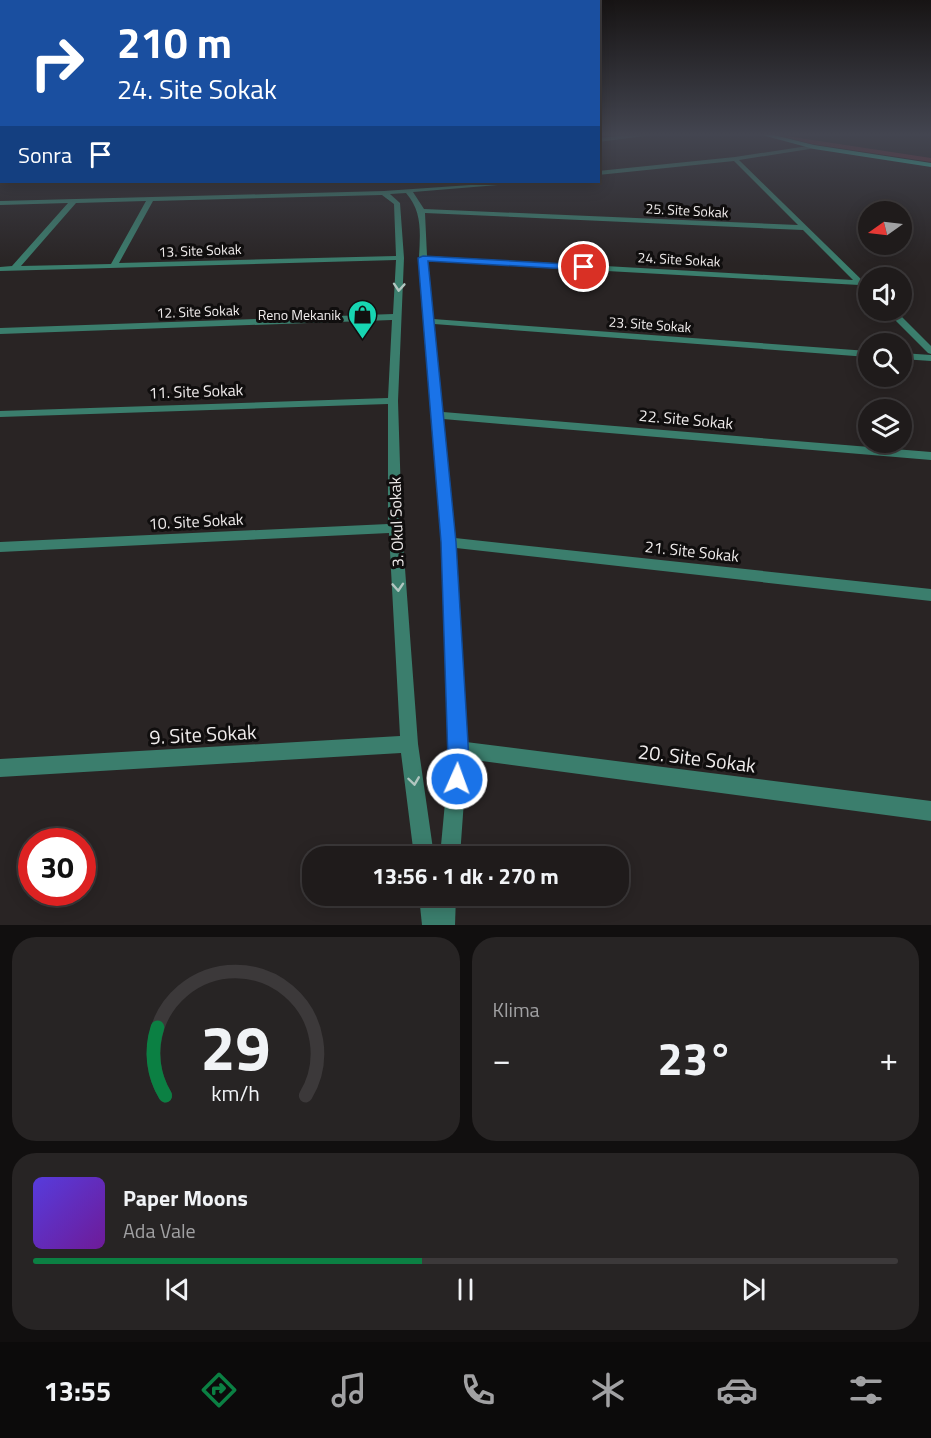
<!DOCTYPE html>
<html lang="tr">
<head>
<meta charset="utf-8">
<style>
  body { margin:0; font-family:"Titillium Web",sans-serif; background:#272424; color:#f1f3f6; height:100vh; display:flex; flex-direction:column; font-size:22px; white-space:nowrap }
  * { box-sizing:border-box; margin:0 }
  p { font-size:20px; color:#a1a1a3 }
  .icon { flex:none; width:33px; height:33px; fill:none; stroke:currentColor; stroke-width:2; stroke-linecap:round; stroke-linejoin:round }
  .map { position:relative; height:925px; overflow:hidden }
  .drawer { display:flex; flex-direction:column; gap:12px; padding:12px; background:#110f0f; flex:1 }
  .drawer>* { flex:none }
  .top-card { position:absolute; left:0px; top:0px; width:600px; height:183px; box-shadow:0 3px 15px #0003,0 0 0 2px #3c393a; background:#1a4fa0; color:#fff; overflow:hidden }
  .needle { width:39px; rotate:256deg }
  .buttons { position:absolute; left:858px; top:201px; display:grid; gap:12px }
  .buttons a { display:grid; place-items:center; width:54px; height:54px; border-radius:50%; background:#1f1b1b; box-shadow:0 3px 15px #0003,0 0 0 2px #3c393a; font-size:30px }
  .speed { position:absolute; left:18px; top:828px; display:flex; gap:12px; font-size:30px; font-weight:700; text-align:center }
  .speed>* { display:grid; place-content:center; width:78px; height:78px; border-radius:50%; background:#1f1b1b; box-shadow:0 3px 15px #0003,0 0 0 2px #3c393a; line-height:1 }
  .speed .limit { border:9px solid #d22; background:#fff; color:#111 }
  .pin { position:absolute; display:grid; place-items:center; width:51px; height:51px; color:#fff; margin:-26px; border:3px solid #fff; border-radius:50%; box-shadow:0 2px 6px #0007 }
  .me { position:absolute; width:66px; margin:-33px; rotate:2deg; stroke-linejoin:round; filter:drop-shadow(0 0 4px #0008) }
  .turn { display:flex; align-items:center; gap:21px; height:126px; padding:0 18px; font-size:27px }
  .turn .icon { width:78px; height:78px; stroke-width:2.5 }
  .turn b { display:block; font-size:42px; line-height:51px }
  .then { display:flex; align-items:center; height:57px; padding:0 18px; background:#0003; gap:12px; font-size:22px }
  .big { font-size:45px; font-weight:700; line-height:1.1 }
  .drawer .card { flex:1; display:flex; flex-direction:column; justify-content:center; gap:9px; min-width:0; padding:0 21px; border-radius:24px; background:#272424 }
  .drawer .dial { align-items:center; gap:0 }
  .dial svg { height:156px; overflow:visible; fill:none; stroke:#3c393a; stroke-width:7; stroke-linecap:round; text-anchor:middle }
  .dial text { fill:#f1f3f6; stroke:none }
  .song { display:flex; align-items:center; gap:18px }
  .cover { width:72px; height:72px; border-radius:9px; background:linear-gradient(135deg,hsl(250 70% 55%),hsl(280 70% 35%)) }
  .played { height:6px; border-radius:3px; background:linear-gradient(90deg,#0b8043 45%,#3c393a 45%) }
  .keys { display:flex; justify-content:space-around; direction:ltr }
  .heat { display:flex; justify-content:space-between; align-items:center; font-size:33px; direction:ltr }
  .drawer .tiles { flex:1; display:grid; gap:12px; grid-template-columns:1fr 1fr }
  .card:last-child { grid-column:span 2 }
  .trip { position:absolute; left:302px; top:846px; width:327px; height:60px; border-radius:24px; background:#1f1b1b; box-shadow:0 3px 15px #0003,0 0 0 2px #3c393a; font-weight:700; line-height:60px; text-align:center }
  .menu { display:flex; height:96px; justify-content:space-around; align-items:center; background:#0c0b0b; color:#a1a1a3 }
  .menu .icon { width:42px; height:42px }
  .menu .on { color:#0b8043 }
  .menu b { font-size:27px; color:#f1f3f6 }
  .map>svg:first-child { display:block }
  .green { fill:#76313d }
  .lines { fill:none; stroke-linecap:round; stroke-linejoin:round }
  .street { fill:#3b7e6d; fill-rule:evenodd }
  .primary { fill:#31d7b6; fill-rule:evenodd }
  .oneway { stroke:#b1c6c0 }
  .route { fill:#1a73e8; stroke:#114b97; stroke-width:1.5 }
  .labels { text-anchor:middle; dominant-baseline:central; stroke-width:6; stroke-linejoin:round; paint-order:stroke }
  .far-street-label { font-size:14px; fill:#f0ecec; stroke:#100e0e }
  .far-poi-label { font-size:14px; fill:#f0ecec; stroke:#100e0e; text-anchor:end }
  .street-label { font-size:16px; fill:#f0ecec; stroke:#100e0e }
  .near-street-label { font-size:20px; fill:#f0ecec; stroke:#100e0e }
</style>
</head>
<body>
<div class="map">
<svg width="931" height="925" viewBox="0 0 931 925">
  <rect width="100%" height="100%" fill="#292424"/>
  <polygon class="green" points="773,134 931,158 931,162 812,144"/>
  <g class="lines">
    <g class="street">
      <polygon points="640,134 660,134 598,142 598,138"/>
      <rect x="0" y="135" width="2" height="4"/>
      <path d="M814 145 816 148 739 160 868 286V292H865L859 285 427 261 433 319 868 351V357L434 324 443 412 931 452V460L443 419 455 538 931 589V601L456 548 466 742 931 801V821L467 759 460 856H440L449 760 442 542 419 258C420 234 423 212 406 193L390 194 400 203 404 258 398 401 402 528 418 744 434 856H414L401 753 0 777V759L400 736 389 533 0 552V542L388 524V404L0 417V411L388 398 392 320 0 334V328L393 314 396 260 0 271V267L12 266 68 203 0 205V201L384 191 514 182 511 184 413 192 424 209 798 225 734 161 598 175V171L735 157ZM382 195 394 204 396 256 119 263 153 201ZM146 201 111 264 21 266 76 203ZM425 213 803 230 853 280 427 256Z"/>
      <rect x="0" y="165" width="2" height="4"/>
      <polygon points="885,310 895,310 931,346 931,354 928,353"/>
      <polygon points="902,353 931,355 931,361 902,359"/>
      <polygon points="419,896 456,896 455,925 422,925"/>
    </g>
    <polygon class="primary" points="758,134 770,134 814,145 931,163 931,167 814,149"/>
  </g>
  <defs><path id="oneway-chevron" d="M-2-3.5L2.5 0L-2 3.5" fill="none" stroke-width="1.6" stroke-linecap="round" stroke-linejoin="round" transform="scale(1.5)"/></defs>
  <g class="oneway">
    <use href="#oneway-chevron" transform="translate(399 287) rotate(94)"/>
    <use href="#oneway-chevron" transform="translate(398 587) rotate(86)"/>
    <use href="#oneway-chevron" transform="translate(414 781) rotate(82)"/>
  </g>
  <linearGradient id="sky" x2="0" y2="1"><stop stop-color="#171414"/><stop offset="0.51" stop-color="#434550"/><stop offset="1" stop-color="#434550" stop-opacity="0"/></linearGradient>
  <rect width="931" height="264" fill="url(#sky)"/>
  <polygon class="route" points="423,256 584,265 589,267 584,270 428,261 456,542 469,760 464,786 457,789 449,786 446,779 448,760 441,542 418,258"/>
  <defs>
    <symbol id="shop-pin" viewBox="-11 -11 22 30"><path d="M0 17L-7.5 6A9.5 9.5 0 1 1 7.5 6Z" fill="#17d5b2" stroke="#100e0e"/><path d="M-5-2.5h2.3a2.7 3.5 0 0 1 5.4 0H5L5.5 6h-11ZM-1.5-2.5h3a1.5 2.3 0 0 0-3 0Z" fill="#111"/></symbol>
  </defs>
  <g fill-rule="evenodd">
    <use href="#shop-pin" x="346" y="298" width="33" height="45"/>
  </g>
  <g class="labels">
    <g class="far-street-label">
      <text transform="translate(687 210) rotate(3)">25. Site Sokak</text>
      <text transform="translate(200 250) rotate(-2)">13. Site Sokak</text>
      <text transform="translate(679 259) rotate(3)">24. Site Sokak</text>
      <text transform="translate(198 311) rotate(-2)">12. Site Sokak</text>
      <text transform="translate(650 324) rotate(4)">23. Site Sokak</text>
    </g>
    <g class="far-poi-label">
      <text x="341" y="314">Reno Mekanik</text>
    </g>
    <g class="street-label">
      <text transform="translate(196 391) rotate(-2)">11. Site Sokak</text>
      <text transform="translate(686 419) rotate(5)">22. Site Sokak</text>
      <text transform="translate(196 521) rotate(-3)">10. Site Sokak</text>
      <text transform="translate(396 522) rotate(-92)">3. Okul Sokak</text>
      <text transform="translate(692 551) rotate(6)">21. Site Sokak</text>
    </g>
    <g class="near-street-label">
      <text transform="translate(203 734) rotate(-3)">9. Site Sokak</text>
      <text transform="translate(697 758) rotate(7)">20. Site Sokak</text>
    </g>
  </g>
</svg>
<div class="buttons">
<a><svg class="needle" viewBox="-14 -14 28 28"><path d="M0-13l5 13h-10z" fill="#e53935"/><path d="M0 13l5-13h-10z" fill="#a1a1a3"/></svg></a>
<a><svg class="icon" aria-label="sound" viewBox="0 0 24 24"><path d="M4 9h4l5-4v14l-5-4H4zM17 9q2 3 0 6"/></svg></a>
<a><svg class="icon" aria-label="search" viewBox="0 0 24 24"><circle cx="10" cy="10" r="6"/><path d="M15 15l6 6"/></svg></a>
<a><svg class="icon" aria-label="layers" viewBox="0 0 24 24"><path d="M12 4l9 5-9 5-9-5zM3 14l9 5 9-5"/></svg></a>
</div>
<div class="speed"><div class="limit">30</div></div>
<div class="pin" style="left:584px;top:267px;background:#d93025"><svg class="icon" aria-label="arrive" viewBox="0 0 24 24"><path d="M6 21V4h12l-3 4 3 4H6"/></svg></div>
<svg class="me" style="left:457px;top:779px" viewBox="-20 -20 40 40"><circle r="17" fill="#1a73e8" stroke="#fff" stroke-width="3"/><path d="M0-11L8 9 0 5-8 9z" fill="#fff"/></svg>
<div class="trip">13:56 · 1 dk · 270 m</div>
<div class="top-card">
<div class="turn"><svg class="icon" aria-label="right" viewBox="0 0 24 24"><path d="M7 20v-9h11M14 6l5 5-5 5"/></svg><div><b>210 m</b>24. Site Sokak</div></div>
<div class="then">Sonra<svg class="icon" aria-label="arrive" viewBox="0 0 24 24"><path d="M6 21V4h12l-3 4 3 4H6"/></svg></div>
</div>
</div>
<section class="drawer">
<div class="tiles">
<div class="card dial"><svg viewBox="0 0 100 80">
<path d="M14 69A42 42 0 1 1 86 69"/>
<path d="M14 69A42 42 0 0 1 10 34" stroke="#0b8043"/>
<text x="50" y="56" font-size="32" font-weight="700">29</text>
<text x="50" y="72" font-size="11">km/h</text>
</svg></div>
<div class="card"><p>Klima</p>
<div class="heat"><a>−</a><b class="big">23°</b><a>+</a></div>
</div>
<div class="card">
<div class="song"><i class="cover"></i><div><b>Paper Moons</b><p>Ada Vale</p></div></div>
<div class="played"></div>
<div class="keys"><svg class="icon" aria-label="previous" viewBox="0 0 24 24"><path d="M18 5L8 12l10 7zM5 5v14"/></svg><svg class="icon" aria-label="pause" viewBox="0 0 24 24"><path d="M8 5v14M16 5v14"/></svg><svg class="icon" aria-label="next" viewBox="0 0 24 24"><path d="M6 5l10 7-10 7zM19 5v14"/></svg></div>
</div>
</div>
</section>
<nav class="menu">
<b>13:55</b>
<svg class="icon on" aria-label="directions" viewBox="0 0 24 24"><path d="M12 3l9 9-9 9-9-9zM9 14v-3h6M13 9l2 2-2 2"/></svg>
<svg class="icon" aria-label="music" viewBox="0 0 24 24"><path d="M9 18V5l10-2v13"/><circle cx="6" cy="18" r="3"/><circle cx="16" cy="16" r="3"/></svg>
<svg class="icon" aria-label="phone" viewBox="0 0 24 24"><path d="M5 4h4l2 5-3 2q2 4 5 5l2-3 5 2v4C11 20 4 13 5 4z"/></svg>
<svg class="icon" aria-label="climate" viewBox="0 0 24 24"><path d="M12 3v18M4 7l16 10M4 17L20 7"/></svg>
<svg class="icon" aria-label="car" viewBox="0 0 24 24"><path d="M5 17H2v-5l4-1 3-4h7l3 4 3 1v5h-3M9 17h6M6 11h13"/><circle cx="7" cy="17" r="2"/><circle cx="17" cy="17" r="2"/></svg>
<svg class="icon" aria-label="filters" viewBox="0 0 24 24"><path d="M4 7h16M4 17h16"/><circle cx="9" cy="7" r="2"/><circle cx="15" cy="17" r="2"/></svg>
</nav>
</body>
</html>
